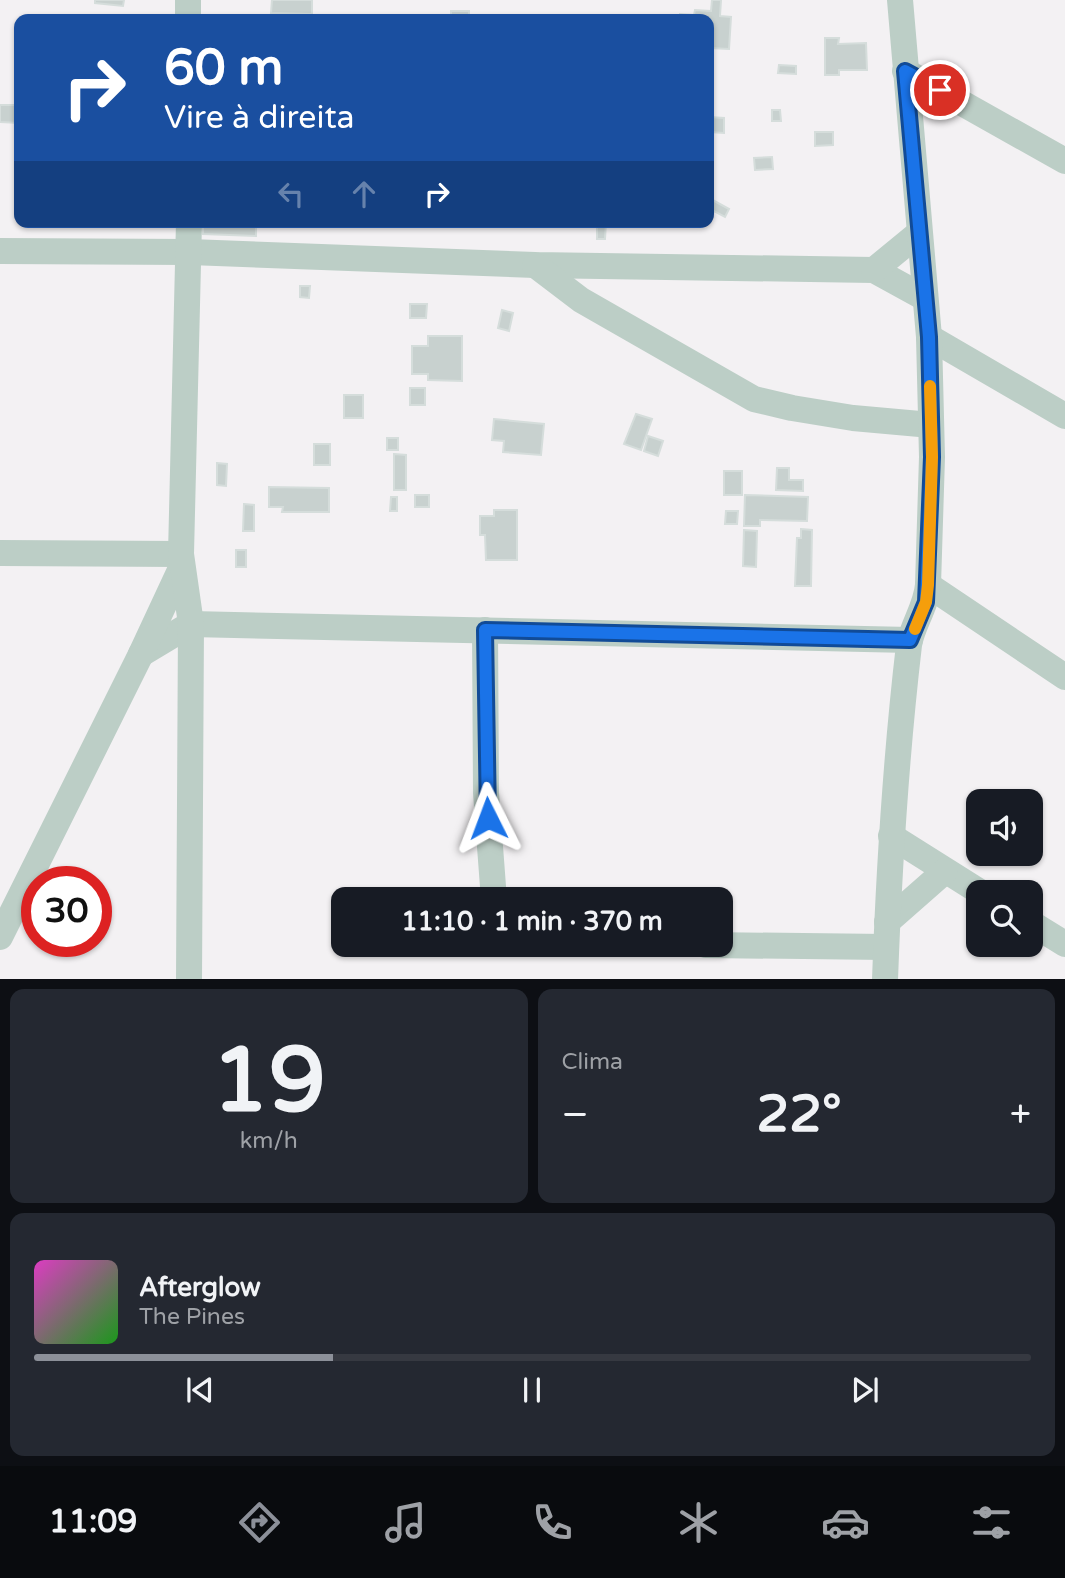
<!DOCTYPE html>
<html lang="pt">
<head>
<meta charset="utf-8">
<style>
  body { margin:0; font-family:"Varela Round",sans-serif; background:#242831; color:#f1f3f6; height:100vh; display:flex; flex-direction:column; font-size:26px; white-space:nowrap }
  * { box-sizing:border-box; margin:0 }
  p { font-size:23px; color:#9ea1a6 }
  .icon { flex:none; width:38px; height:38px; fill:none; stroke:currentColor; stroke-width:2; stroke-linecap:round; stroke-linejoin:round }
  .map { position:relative; height:979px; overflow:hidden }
  .details { display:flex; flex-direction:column; gap:10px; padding:10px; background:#0d0f14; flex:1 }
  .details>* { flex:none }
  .top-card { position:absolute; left:14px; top:14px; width:700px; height:214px; border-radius:14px; box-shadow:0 2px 5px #0004; background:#1a4fa0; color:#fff; overflow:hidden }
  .tools { position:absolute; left:966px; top:789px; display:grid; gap:14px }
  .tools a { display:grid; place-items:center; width:77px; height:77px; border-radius:14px; background:#171b24; box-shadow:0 2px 5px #0004; font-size:35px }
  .speed { position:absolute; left:21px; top:866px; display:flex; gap:14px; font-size:35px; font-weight:700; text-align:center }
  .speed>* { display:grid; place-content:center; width:91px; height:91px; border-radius:50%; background:#171b24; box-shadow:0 2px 5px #0004; line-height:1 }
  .speed .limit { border:10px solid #d22; background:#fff; color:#111 }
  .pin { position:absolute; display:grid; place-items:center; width:60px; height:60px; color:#fff; margin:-30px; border:4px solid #fff; border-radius:50%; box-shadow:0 2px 7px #0007 }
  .me { position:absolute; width:77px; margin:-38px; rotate:357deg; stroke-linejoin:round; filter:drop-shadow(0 0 5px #0008) }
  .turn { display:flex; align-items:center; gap:24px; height:147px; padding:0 35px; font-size:32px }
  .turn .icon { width:91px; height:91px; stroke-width:2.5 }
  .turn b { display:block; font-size:49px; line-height:60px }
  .lanes { display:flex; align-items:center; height:66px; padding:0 35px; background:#0003; justify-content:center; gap:35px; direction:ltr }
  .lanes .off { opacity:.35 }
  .big { font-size:52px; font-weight:700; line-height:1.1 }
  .details .widget { flex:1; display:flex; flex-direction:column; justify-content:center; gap:10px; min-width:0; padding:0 24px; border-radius:14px; background:#242831 }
  .details .dial { align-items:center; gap:0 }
  .dial b { font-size:91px; line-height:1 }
  .song { display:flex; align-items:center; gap:21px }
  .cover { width:84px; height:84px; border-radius:10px; background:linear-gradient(135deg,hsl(310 70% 55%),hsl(120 70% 35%)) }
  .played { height:7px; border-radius:4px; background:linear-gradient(90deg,#8c9099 30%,#363941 30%) }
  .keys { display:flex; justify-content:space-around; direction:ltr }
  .heat { display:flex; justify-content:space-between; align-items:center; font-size:38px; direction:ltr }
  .details .tiles { flex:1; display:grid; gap:10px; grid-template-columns:1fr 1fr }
  .widget:last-child { grid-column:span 2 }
  .trip { position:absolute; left:331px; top:887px; width:402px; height:70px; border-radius:14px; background:#171b24; box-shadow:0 2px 5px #0004; font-weight:700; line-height:70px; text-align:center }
  .menu { display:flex; height:112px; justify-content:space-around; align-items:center; background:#090b0e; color:#9ea1a6 }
  .menu .icon { width:49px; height:49px }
  .menu .on { color:#8c9099 }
  .menu b { font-size:32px; color:#f1f3f6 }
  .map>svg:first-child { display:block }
  .building { fill:#c8d1cf; stroke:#d5dddb; stroke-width:2 }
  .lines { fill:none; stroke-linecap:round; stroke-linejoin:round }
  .minor { stroke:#bccec6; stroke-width:26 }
  .route-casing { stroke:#114b97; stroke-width:18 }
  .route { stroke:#1a73e8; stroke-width:12 }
  .slow { stroke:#f59e0b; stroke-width:12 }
</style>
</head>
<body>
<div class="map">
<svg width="1065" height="980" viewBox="0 0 1065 980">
  <rect width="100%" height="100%" fill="#f3f1f3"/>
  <g class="building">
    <polygon points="95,0 124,0 123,6 95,3"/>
    <polygon points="272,0 312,0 312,14 271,13"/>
    <polygon points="712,0 721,0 720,16 731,17 729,49 709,48 709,19 680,19 680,14 694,15 695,10 711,11"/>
    <polygon points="451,11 469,11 469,19 431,19 431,16 451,17"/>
    <polygon points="825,38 839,38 838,44 866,43 867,70 839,70 839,75 825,75"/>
    <polygon points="779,65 796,66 796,74 778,73"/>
    <polygon points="0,105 19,105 19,123 0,122"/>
    <polygon points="772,110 780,110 781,121 772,121"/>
    <polygon points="709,117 724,118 724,133 709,132"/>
    <polygon points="815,132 833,132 833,145 815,146"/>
    <polygon points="772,157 773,169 755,170 754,158"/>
    <polygon points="709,198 729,209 725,217 714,211 709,220"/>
    <polygon points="203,222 256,222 256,236 203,234"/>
    <polygon points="597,222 606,222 605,239 597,239"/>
    <polygon points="300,286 310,286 309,298 300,297"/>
    <polygon points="410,304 427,304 426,318 410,318"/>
    <polygon points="502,310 513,313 509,331 498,328"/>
    <polygon points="428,336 462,336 462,381 428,380 428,374 412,374 412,346 428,346"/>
    <rect x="410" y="388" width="15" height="17"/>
    <rect x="344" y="395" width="19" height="23"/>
    <polygon points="636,414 652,419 641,450 624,444"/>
    <polygon points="494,419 544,424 541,455 503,452 504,441 492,440"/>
    <polygon points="648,436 663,441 658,456 644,451"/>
    <rect x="387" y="438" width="11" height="12"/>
    <rect x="314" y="444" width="16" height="21"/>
    <polygon points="394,454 406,455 406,490 394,490"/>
    <polygon points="217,463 227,464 226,486 217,485"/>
    <polygon points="777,468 789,468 789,480 803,480 803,491 776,490"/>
    <rect x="724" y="471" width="18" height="24"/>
    <polygon points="269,487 329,488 329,512 282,512 283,507 269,507"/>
    <rect x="415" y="495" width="14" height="12"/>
    <polygon points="745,495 808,497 807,521 760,520 760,526 744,526"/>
    <polygon points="391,497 397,497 397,511 390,511"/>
    <polygon points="244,504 254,505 254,531 243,531"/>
    <polygon points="494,510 517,510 517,560 486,560 485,535 480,535 480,516 494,516"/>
    <polygon points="726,511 738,511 737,524 725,524"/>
    <polygon points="801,529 812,530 811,586 795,586 797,538 801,538"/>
    <polygon points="744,530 757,531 756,567 743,566"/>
    <rect x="236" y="550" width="10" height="17"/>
  </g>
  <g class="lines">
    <g class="minor">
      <polyline points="188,0 188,19"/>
      <polyline points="905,71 1065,161"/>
      <polyline points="0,251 190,252 535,265 874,270 925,298"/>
      <polyline points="535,265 581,300 754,399 792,408 853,418 931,425"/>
      <polyline points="874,270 919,233"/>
      <polyline points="929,337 1065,416"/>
      <polyline points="0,553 181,554"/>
      <polyline points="928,585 1065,677"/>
      <polyline points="485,630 486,793 494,900"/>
      <polyline points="141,654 191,624 910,640"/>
      <polyline points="891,836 980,892"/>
      <polyline points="887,922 945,871"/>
      <polyline points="1031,923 1065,944"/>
      <polyline points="0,937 141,654 182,566"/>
      <polyline points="706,945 886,947"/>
      <polyline points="189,980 191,624 181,554 189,222"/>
      <path d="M885 980C889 868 896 756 909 645 912 625 926 608 928 585L932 457 929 337 900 0"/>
    </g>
  </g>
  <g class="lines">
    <defs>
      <polyline id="route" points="488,818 485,630 910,640 926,602 932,457 929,337 905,71 940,90"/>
    </defs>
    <use href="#route" class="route-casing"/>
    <use href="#route" class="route"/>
    <polyline class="slow" points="915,629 926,602 928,585 932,457 930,386"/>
  </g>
</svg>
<div class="tools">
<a><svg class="icon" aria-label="sound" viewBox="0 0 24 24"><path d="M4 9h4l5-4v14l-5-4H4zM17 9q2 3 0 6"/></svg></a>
<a><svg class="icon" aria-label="search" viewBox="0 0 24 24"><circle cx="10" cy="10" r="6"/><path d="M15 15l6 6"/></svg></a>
</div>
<div class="speed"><div class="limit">30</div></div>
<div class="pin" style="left:940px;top:90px;background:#d93025"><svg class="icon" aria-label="arrive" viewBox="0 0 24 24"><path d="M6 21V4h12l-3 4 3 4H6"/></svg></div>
<svg class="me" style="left:488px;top:818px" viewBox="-20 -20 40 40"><path d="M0-17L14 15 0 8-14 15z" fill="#1a73e8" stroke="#fff" stroke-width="4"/></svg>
<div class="trip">11:10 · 1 min · 370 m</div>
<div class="top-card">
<div class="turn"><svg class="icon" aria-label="right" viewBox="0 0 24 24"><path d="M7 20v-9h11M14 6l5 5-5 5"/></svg><div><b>60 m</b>Vire à direita</div></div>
<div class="lanes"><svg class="icon off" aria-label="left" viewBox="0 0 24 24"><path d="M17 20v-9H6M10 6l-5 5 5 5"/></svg><svg class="icon off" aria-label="ahead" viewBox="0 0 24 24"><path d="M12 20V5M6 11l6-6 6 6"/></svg><svg class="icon" aria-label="right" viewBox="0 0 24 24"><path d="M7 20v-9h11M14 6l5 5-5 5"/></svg></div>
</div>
</div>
<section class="details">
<div class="tiles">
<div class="widget dial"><b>19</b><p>km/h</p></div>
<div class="widget"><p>Clima</p>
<div class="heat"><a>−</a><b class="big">22°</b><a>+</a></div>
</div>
<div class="widget">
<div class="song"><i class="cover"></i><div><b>Afterglow</b><p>The Pines</p></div></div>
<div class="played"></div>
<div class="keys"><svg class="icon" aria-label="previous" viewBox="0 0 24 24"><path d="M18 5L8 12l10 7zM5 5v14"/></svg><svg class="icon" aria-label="pause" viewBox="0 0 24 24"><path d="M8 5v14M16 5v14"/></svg><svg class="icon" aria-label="next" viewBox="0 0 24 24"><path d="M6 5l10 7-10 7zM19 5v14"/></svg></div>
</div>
</div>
</section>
<nav class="menu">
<b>11:09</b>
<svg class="icon on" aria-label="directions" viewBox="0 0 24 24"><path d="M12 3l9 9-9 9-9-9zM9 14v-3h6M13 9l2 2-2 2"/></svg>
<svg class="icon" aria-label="music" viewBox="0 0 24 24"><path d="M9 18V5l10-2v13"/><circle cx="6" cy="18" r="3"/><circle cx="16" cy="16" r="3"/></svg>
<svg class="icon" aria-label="phone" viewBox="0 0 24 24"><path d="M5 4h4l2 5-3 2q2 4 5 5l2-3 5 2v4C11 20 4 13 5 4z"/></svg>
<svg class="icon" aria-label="climate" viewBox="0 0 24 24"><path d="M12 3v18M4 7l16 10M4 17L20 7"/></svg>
<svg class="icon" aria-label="car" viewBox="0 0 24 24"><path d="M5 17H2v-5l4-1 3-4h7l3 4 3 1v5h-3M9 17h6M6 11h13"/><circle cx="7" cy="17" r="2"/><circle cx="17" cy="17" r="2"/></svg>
<svg class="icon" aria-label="filters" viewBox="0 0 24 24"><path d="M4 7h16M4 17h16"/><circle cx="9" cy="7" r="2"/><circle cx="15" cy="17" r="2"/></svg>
</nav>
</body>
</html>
